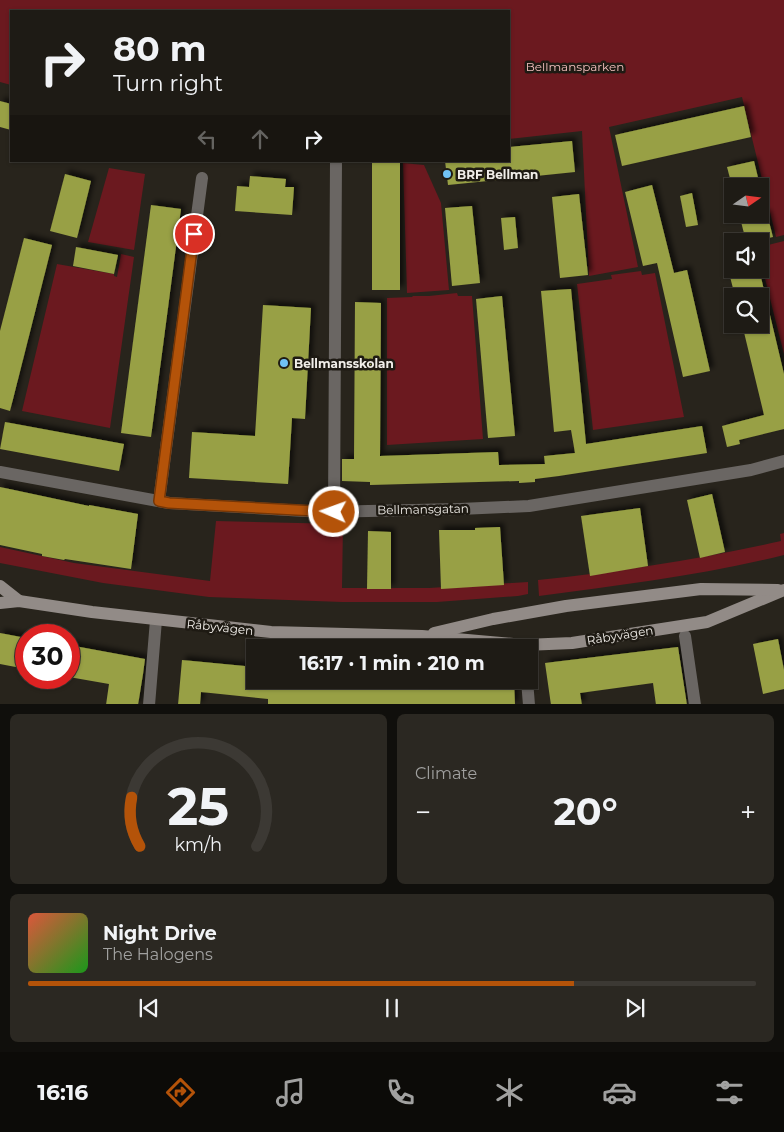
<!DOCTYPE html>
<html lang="en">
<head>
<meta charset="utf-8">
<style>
  body { margin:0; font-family:Montserrat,sans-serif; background:#2b2822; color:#f1f3f6; height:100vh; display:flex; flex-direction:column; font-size:19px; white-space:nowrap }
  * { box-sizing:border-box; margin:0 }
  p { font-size:16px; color:#a1a1a0 }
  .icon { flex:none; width:28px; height:28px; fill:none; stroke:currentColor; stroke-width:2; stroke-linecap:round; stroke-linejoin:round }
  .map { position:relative; height:704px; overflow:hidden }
  .panel { display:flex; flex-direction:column; gap:10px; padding:10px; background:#100f0c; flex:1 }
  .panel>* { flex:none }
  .hud { position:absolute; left:10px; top:10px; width:500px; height:152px; border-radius:0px; box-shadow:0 1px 4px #0004,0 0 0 1px #3c3934; background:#1e1b15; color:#f1f3f6; overflow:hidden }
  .needle { width:32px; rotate:76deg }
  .controls { position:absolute; left:724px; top:178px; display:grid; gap:10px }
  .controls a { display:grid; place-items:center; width:45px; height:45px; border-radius:0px; background:#1e1b15; box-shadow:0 1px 4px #0004,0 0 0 1px #3c3934; font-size:25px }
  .speed { position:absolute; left:15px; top:624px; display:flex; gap:10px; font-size:25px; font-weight:700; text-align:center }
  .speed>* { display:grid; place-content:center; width:65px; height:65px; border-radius:50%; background:#1e1b15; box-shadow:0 1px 4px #0004,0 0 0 1px #3c3934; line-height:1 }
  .speed .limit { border:8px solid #d22; background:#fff; color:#111 }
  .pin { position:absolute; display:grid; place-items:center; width:42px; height:42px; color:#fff; margin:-21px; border:2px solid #fff; border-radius:50%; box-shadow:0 1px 5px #0007 }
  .me { position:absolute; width:55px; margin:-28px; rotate:272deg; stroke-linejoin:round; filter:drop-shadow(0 0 4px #0008) }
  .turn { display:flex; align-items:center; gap:18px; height:105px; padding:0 20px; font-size:22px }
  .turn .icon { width:65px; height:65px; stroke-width:2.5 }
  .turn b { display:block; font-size:35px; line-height:42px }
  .lanes { display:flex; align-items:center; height:48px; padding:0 20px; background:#0003; justify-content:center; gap:25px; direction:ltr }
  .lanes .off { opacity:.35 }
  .big { font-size:38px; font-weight:700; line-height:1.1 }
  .panel .tile { flex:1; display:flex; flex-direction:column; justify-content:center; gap:8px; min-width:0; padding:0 18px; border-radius:8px; background:#2b2822 }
  .panel .dial { align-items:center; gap:0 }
  .dial svg { height:130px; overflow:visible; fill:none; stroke:#3c3934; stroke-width:7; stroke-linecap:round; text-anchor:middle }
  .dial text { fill:#f1f3f6; stroke:none }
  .song { display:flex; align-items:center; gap:15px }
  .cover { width:60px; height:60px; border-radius:8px; background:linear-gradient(135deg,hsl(10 70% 55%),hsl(120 70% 35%)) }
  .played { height:5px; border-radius:2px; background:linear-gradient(90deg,#b45309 75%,#3c3934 75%) }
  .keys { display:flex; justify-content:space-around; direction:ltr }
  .heat { display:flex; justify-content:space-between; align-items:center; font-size:28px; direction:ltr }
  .panel .tiles { flex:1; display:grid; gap:10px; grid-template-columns:1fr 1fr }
  .tile:last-child { grid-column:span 2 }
  .trip { position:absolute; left:246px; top:639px; width:292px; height:50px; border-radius:0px; background:#1e1b15; box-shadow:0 1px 4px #0004,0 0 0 1px #3c3934; font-weight:700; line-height:50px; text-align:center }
  .dock { display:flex; height:80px; justify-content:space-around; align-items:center; background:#0c0b08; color:#a1a1a0 }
  .dock .icon { width:35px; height:35px }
  .dock .active { color:#b45309 }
  .dock b { font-size:22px; color:#f1f3f6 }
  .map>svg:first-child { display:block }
  .green { fill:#6b191f }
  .building { fill:#98a045; filter:url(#shadow) }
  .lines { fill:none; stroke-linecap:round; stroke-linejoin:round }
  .minor { stroke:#6a6663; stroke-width:12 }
  .secondary { stroke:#928b87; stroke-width:12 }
  .route-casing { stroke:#753606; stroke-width:12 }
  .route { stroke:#b45309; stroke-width:9 }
  .poi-dot { fill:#70c2f4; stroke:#1e1a13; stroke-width:2 }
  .labels { text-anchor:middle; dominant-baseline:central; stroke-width:5; stroke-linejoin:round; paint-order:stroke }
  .park-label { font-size:12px; fill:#f3c0be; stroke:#1e1a13 }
  .poi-label { font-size:12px; font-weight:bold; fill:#f1eee9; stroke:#1e1a13; text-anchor:start }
  .street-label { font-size:12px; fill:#f1eee9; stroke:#1e1a13 }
</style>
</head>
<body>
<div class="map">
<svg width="784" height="705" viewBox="0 0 784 705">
  <defs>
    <filter id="shadow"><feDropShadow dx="4" dy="-4" stdDeviation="2.5" flood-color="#0009"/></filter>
  </defs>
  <rect width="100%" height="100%" fill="#28241c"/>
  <g class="green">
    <polygon points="0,0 784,0 784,235 776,237 742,97 609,127 638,267 589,276 582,131 509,139 509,11 11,11 11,85 0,82"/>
    <polygon points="403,163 424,165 441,203 449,290 407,293"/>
    <polygon points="109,168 145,174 134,250 88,242"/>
    <polygon points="784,241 784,354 760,259 760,247"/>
    <polygon points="121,254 134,257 110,428 22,411 57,264 114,274 114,276 117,277"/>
    <polygon points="641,271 642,275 655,273 684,417 593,430 577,284 612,279 611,275"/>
    <polygon points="457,293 458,296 472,296 483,439 387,445 387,298 412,297 413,296 429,296"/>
    <polygon points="216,521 343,524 342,588 429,588 528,582 528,594 518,596 437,602 342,602 209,597 103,583 0,563 0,547 74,563 210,581"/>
    <path d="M784 533V555C703 575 621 585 539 596L538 580C619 572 701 559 781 541L780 534Z"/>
  </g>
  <g class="building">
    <polygon points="0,101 11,104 11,130 0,127"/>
    <polygon points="744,106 751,137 622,166 615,135"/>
    <polygon points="572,141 575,172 448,185 445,161 509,161 509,147"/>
    <polygon points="754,161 760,186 732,186 727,167"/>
    <rect x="372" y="162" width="28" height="128"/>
    <polygon points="65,174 91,181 77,238 50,231"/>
    <polygon points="250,176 286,179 285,187 294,187 292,215 235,211 237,186 249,187"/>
    <polygon points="652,185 674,273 687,270 710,371 683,377 657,263 643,266 625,192"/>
    <polygon points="692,193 698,225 686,227 680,196"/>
    <polygon points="579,194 588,275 560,278 552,197"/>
    <polygon points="151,205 181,209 151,437 121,433"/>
    <polygon points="472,206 480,283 452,286 445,208"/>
    <polygon points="739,214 767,214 773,237 756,241 746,241"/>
    <polygon points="515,217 518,248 504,250 501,218"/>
    <polygon points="24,238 52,245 10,411 0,408 0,331"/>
    <polygon points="76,247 118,255 114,274 73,266"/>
    <polygon points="728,269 759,269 784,374 784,429 739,440 740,444 727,447 722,426 764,415 742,324 760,324 760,296 735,296"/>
    <polygon points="571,289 586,444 702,426 707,453 559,476 535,479 535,482 519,483 519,481 370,485 370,482 342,481 342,459 354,459 355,302 381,303 380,456 498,452 499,465 545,464 544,456 575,453 571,430 554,432 541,291"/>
    <polygon points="502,296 515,436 488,438 476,299"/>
    <polygon points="263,305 311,308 305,419 292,418 288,484 189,478 192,432 255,436"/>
    <polygon points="5,422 124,444 119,471 0,449"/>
    <polygon points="0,487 89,506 89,505 138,514 131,569 65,559 64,560 42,556 42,554 0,545"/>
    <polygon points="712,494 725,552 700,558 687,500"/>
    <polygon points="640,508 648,566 590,576 581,516"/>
    <polygon points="500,527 504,585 441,589 439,530 475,530 475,528"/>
    <polygon points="368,531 391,532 391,589 367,589"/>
    <polygon points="0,633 26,638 26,669 0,664"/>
    <polygon points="778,639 784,670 784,689 763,694 753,644"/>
    <polygon points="69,645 145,659 143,674 138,705 106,705 109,684 69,677"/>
    <polygon points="678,647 687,705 656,705 653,683 580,693 582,705 551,705 545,663"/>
    <polygon points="182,660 255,667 255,680 514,680 515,705 268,705 268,699 201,692 200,705 178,705"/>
  </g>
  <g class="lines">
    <g class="minor">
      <polyline points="0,472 169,503 323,512 460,509 529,506 751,470 784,461"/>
      <polyline points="159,501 202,178"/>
      <polyline points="334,511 336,161"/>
      <polyline points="685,636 695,705"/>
      <polyline points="527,680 529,705"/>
      <polyline points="149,705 156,620"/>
    </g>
    <g class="secondary">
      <polyline points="0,586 19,601"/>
      <polyline points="0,603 19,601 92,612 271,632 422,636 525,645 572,643 707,622 784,590"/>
      <polyline points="434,633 493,619 566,606 701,589 778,590"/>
    </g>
  </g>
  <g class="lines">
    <defs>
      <polyline id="route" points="194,234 159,501 169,503 334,512"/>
    </defs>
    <use href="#route" class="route-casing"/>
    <use href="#route" class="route"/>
  </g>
  <g class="poi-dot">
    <circle cx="447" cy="174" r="5"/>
    <circle cx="284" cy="363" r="5"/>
  </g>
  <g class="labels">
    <g class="park-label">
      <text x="575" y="66">Bellmansparken</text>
    </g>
    <g class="poi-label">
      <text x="457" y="174">BRF Bellman</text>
      <text x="294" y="363">Bellmansskolan</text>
    </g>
    <g class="street-label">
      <text transform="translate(423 509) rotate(-1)">Bellmansgatan</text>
      <text transform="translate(220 627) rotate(6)">Råbyvägen</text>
      <text transform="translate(620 635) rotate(-9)">Råbyvägen</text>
    </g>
  </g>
</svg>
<div class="controls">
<a><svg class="needle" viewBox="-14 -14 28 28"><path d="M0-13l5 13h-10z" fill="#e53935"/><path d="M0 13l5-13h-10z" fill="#a1a1a0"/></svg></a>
<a><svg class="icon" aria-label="sound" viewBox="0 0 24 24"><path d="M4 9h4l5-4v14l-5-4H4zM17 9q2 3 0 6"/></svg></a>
<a><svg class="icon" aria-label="search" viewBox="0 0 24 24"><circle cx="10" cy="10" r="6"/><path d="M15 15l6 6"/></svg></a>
</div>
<div class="speed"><div class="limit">30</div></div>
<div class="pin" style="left:194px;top:234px;background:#d93025"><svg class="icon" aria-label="arrive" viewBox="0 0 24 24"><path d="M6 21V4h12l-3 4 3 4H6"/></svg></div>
<svg class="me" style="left:334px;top:512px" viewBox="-20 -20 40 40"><circle r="17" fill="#b45309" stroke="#fff" stroke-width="3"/><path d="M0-11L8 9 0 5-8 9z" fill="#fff"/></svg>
<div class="trip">16:17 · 1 min · 210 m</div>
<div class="hud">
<div class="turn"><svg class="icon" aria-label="right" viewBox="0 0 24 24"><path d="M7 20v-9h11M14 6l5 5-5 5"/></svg><div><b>80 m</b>Turn right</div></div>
<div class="lanes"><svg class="icon off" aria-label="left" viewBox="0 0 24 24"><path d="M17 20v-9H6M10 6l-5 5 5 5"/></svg><svg class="icon off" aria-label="ahead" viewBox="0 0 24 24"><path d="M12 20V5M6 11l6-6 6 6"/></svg><svg class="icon" aria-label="right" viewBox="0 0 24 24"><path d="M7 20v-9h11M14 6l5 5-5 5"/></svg></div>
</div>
</div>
<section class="panel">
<div class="tiles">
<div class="tile dial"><svg viewBox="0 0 100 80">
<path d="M14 69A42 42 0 1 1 86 69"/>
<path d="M14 69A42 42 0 0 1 9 39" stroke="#b45309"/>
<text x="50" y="56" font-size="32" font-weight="700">25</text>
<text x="50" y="72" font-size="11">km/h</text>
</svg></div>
<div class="tile"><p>Climate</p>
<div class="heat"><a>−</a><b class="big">20°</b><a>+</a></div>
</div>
<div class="tile">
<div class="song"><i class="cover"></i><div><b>Night Drive</b><p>The Halogens</p></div></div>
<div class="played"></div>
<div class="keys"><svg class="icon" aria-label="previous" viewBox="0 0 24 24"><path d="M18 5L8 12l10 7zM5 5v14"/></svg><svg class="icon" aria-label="pause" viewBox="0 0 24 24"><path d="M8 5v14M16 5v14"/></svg><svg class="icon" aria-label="next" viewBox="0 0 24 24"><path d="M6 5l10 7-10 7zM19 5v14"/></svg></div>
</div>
</div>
</section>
<nav class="dock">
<b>16:16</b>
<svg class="icon active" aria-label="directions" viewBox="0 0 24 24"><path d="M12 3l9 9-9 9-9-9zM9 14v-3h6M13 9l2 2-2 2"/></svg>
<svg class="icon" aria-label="music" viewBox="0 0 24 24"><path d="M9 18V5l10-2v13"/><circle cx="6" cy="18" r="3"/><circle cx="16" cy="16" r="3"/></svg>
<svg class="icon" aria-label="phone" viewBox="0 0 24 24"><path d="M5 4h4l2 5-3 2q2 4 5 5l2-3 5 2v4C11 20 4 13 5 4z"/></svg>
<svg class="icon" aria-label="climate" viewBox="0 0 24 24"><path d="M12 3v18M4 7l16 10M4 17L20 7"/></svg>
<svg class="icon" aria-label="car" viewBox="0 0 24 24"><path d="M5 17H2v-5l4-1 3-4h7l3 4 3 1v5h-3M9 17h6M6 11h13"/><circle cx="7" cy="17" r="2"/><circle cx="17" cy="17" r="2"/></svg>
<svg class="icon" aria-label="filters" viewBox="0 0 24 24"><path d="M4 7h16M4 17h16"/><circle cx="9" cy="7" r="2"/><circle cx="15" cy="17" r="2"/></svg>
</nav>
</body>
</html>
